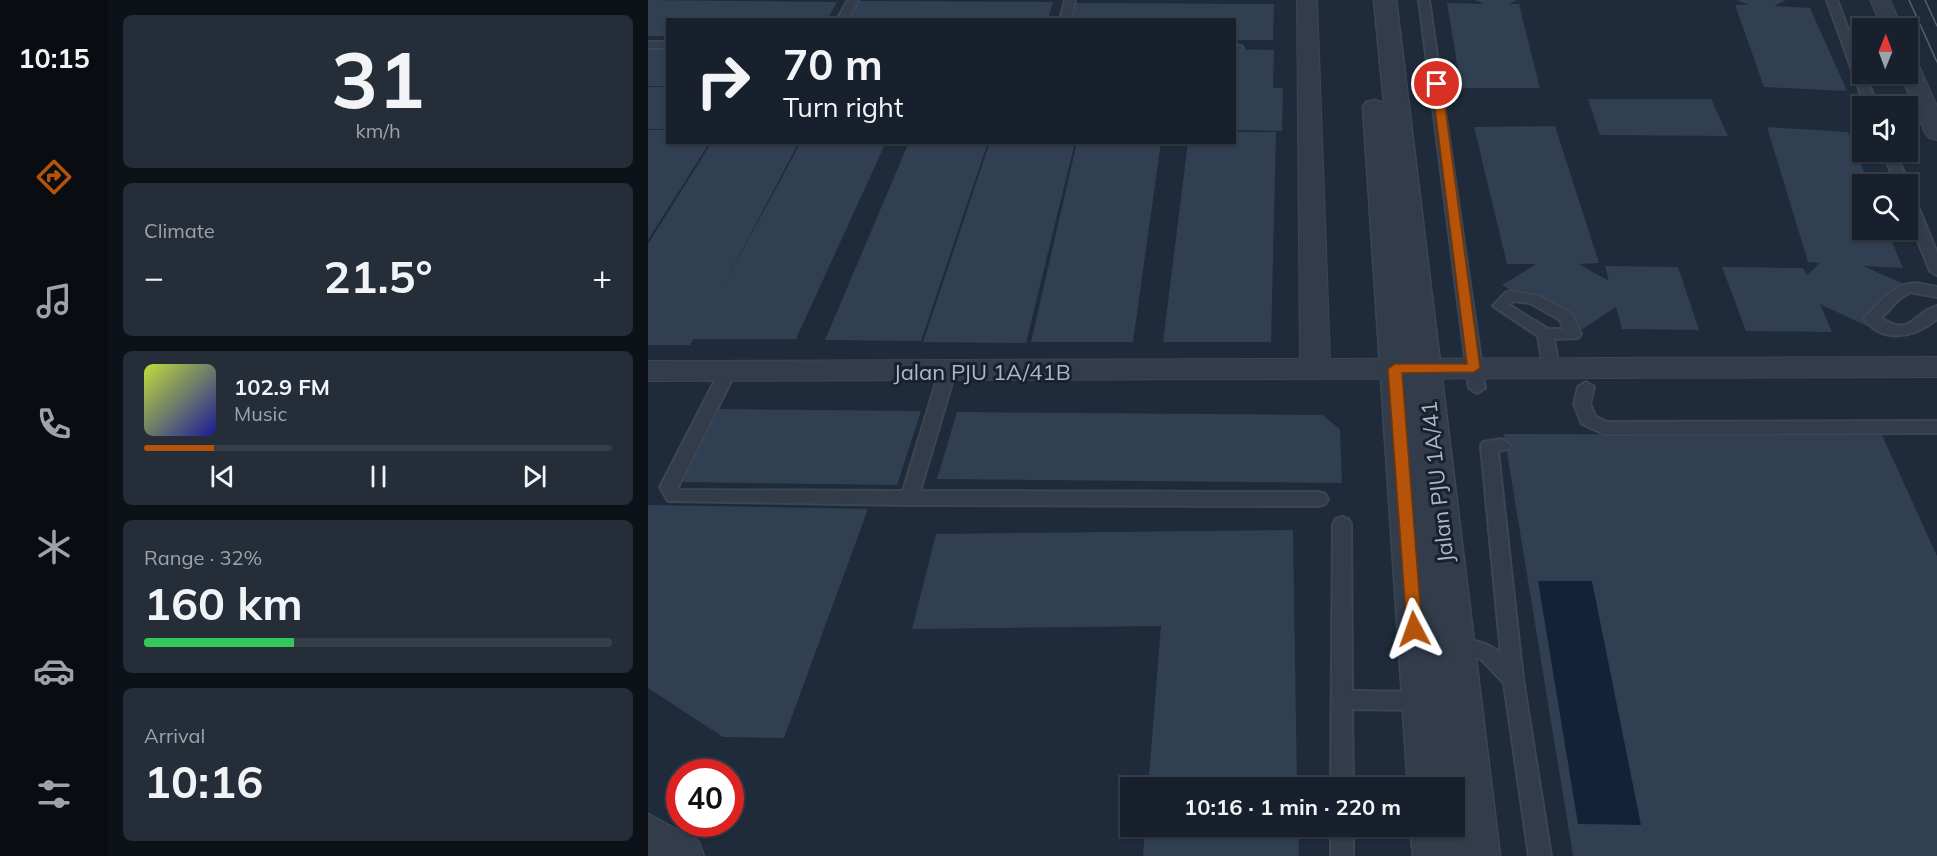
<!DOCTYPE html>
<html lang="en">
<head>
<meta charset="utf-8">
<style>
  body { margin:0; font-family:Mulish,sans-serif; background:#242d38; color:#f1f3f6; height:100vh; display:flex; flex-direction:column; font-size:22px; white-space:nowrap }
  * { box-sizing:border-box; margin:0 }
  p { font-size:20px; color:#9ea3a9 }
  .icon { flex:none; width:33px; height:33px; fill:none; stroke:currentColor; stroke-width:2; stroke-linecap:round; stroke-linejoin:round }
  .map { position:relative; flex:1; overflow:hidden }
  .side { display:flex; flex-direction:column; gap:15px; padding:15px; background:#0d1218; width:540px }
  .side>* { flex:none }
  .guide { position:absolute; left:18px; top:18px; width:570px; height:126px; border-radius:0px; box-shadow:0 2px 4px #0004,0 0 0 2px #363e48; background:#17202c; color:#f1f3f6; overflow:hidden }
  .needle { width:39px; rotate:1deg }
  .tools { position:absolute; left:1204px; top:18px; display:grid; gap:12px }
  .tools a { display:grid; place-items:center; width:66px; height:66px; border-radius:0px; background:#17202c; box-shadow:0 2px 4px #0004,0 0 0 2px #363e48; font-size:30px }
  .speed { position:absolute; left:18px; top:759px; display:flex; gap:12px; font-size:30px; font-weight:700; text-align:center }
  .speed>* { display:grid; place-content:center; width:78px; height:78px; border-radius:50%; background:#17202c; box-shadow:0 2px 4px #0004,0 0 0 2px #363e48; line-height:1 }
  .speed .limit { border:9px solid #d22; background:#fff; color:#111 }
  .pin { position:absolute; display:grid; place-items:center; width:51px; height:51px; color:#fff; margin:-26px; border:3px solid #fff; border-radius:50%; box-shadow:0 2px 6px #0007 }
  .me { position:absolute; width:66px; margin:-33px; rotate:356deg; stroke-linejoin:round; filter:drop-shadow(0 0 4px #0008) }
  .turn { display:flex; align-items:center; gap:21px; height:126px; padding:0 18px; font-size:27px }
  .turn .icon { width:78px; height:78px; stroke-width:2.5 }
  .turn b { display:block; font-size:42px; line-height:51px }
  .big { font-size:45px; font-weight:700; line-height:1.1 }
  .side .tile { flex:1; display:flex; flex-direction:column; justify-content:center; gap:9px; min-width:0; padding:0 21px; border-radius:9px; background:#242d38 }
  .side .dial { align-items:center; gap:0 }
  .dial b { font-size:78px; line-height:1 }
  .song { display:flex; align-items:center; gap:18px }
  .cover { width:72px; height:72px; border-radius:9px; background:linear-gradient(135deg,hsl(70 70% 55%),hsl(240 70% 35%)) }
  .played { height:6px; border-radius:3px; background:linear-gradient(90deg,#b45309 15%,#363e48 15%) }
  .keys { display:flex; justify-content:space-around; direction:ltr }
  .heat { display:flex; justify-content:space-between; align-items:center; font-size:33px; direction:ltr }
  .charge { height:9px; border-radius:4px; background:linear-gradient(90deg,#34c759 32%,#363e48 0) }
  .trip { position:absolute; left:472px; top:777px; width:345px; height:60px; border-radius:0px; background:#17202c; box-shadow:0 2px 4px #0004,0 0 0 2px #363e48; font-weight:700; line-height:60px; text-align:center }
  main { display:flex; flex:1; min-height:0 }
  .menu { display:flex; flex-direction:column; width:108px; justify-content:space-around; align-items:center; background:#090d12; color:#9ea3a9 }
  .menu .icon { width:42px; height:42px }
  .menu .selected { color:#b45309 }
  .menu b { font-size:27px; color:#f1f3f6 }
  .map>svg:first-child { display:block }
  .water { fill:#122237 }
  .building { fill:#303f51; fill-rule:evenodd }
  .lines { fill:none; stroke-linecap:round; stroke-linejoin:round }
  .service-casing { stroke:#3c4553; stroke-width:4 }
  .minor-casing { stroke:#3c4553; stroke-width:2 }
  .tertiary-casing { stroke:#3c4553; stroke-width:3 }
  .service { fill:#323c4a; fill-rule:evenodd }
  .minor { fill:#323c4a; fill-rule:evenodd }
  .tertiary { fill:#323c4a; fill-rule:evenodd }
  .tram { stroke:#546071; stroke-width:1.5 }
  .route { fill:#b45309; stroke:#753606; stroke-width:1.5 }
  .labels { text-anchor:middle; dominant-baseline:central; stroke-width:6; stroke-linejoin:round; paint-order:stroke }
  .street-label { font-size:22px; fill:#adb7c7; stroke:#18222e }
</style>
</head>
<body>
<main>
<nav class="menu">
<b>10:15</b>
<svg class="icon selected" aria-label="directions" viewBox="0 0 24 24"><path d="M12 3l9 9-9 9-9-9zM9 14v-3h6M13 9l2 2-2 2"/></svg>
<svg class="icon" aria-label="music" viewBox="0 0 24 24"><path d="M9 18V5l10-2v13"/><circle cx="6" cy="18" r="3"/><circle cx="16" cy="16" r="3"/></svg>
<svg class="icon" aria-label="phone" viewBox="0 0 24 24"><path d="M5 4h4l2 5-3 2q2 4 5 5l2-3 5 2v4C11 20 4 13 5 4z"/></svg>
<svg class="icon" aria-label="climate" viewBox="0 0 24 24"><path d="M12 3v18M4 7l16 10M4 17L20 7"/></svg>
<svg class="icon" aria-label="car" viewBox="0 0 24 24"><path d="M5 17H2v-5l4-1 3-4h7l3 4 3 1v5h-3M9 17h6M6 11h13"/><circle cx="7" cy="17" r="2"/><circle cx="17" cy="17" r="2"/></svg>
<svg class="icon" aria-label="filters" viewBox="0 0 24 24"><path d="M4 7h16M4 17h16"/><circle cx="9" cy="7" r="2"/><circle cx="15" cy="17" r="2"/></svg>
</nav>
<section class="side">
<div class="tile dial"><b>31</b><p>km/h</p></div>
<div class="tile"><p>Climate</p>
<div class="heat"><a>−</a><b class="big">21.5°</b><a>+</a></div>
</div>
<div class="tile">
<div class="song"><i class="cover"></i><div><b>102.9 FM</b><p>Music</p></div></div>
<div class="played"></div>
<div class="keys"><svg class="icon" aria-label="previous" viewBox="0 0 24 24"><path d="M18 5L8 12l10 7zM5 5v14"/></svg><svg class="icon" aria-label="pause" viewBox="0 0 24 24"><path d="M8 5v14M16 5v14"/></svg><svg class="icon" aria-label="next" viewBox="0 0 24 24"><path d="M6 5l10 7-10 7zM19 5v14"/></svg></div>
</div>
<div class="tile"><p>Range · 32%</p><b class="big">160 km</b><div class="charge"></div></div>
<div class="tile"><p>Arrival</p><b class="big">10:16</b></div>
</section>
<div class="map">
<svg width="1289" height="856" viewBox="0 0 1289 856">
  <rect width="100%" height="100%" fill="#1f2b3a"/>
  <polygon class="water" points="890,581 944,581 993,825 930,824"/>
  <g class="building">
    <polygon points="0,0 189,2 179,20 20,20 20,36 0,36"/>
    <polygon points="827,0 869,0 861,4 871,4 892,88 813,88 799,3 836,4"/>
    <polygon points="1088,0 1138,0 1126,6 1162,8 1199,91 1116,87 1087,5 1101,5"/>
    <polygon points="209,1 405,2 400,20 199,20"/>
    <polygon points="427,3 626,4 625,40 586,40 586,20 422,20"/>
    <rect x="0" y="47" width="20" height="39"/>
    <polygon points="586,49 626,50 625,88 635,88 634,131 586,130"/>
    <rect x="0" y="87" width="20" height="42"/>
    <polygon points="940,99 1063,99 1080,136 952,135"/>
    <polygon points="907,126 951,263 931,264 961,281 957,266 1030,267 1051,330 974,329 968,307 930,332 854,285 888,264 859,264 826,127"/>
    <polygon points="1119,127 1200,132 1221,184 1215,184 1215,230 1239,230 1255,268 1215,266 1265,288 1225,329 1172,304 1184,332 1098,331 1074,267 1155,268 1159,275 1172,263 1160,262"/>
    <polygon points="0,130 20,130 20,142 62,142 0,240"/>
    <polygon points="586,132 628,132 623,342 515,342 540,142 586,142"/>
    <polygon points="64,142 151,142 73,290 153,142 238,142 148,339 45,339 42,345 0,345 0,244"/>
    <polygon points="261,142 340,142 273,341 177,340"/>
    <polygon points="342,142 427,142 378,343 275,342"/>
    <polygon points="429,142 513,142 485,342 383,342"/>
    <polygon points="69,409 273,411 249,485 31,482"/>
    <polygon points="309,412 674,415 692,429 694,483 289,479"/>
    <path d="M856 434 1234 435 1289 556V856H925ZM890 581H944L993 825 930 824Z"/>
    <polygon points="0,505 220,509 136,738 75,737 0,688"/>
    <polygon points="645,530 649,788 500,788 513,626 264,629 288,534"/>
    <polygon points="497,826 650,826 651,856 495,856"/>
  </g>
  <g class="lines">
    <defs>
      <g id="service">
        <polygon points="200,0 210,0 200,20 189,20"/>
        <polygon points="417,0 427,0 423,20 412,20"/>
        <polygon points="771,0 781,0 837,388 829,393 821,388"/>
        <polygon points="1179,0 1189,0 1229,106 1217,106"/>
        <rect x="0" y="42" width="20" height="6"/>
        <polygon points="586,45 593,46 595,48 586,51"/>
        <polygon points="1235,152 1247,152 1261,184 1260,185 1248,184"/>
        <polygon points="1260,195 1267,199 1289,253 1289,275 1282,271 1260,216"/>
        <path d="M1267 283 1289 287V297L1262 292 1251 299 1233 318C1264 338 1264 313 1289 306V319C1268 336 1235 346 1216 318L1219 315C1234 300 1245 285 1267 283Z"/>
        <path d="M862 291 891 296 924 314 933 334 930 338 906 339 911 367 909 371 903 372 895 367 890 336 845 306 857 293ZM865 301 882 303 912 320 916 329H900L861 305Z"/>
        <polygon points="80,366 88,371 30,487 31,490 255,491 291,373 299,368 307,373 272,491 671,492 677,494 680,499 677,504 671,506 261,505 20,501 12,487 72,371"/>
        <polygon points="938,382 946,387 942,404 947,416 958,422 1289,421 1289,433 956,434 934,424 926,404 930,387"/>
        <path d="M854 439 862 445 860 449 850 451 875 679 903 856H881L856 683 833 659 800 653 797 647 800 641C816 636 841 642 853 654L833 446 835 442Z"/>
        <polygon points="694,517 700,519 703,524 704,691 772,692 779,695 782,701 779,707 772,710 704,709 705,788 683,788 685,524 688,519"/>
        <rect x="683" y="826" width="22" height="30"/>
      </g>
      <g id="minor">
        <polygon points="649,0 669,0 682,359 1289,357 1289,377 0,381 0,361 652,359"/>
        <polygon points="1222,0 1242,0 1254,28 1234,28"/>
        <polygon points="1260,59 1268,61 1271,66 1289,106 1289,140 1281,138 1277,133 1252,74 1260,74"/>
      </g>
      <g id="tertiary">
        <polygon points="726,0 748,0 852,856 765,856 762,826 807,826 807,788 760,788 715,107 718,102 727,100 736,103"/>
        <polygon points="0,814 50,841 56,856 0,856"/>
      </g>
    </defs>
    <use href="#service" class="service-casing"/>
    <use href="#minor" class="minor-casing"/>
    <use href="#tertiary" class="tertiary-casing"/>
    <use href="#service" class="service"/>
    <use href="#minor" class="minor"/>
    <use href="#tertiary" class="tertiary"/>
    <g class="tram">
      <polyline points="1261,0 1289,62"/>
      <polyline points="1277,0 1289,26"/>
    </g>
  </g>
  <polygon class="route" points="789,81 794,84 832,368 826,372 754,373 774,629 766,636 759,629 740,369 747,364 819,364 784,84"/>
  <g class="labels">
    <g class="street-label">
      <text x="334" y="372">Jalan PJU 1A/41B</text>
      <text transform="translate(789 482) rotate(-96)">Jalan PJU 1A/41</text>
    </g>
  </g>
</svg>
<div class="tools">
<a><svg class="needle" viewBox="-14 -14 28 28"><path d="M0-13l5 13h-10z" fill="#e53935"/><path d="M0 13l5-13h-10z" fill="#9ea3a9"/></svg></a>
<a><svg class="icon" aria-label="sound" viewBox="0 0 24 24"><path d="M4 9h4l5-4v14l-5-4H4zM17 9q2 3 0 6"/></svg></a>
<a><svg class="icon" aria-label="search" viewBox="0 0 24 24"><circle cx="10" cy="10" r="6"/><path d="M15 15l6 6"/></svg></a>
</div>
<div class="speed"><div class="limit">40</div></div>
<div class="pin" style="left:789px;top:84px;background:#d93025"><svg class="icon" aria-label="arrive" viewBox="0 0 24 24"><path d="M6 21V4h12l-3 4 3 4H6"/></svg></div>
<svg class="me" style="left:766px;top:629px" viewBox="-20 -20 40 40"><path d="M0-17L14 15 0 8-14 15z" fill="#b45309" stroke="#fff" stroke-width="4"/></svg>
<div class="trip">10:16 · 1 min · 220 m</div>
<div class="guide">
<div class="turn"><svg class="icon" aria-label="right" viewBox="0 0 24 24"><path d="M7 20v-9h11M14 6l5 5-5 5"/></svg><div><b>70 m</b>Turn right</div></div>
</div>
</div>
</main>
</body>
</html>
